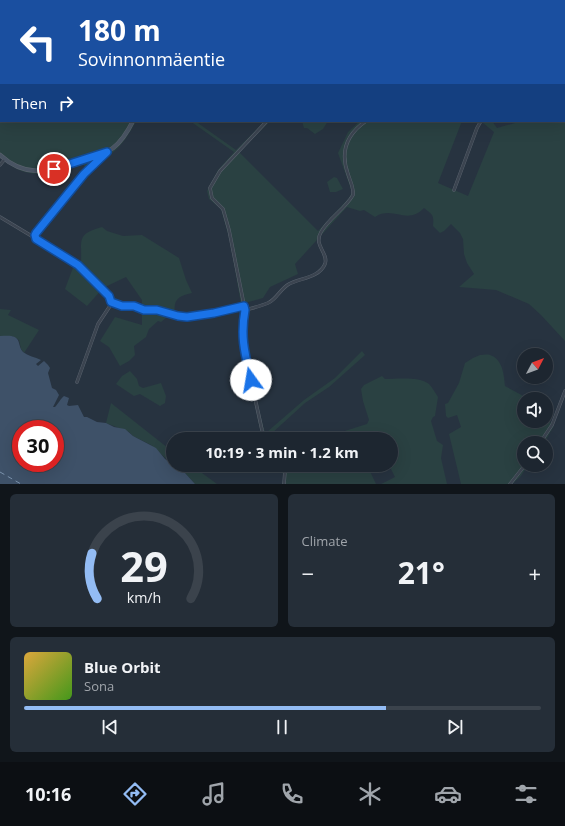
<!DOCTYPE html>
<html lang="en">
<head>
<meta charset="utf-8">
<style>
  body { margin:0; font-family:"Open Sans",sans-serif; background:#252e38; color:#f1f3f6; height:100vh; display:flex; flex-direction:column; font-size:15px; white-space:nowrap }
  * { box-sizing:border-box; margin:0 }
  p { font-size:13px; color:#a0a5ab }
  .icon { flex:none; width:22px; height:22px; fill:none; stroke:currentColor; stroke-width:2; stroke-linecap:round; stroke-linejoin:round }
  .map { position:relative; height:484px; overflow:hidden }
  .panel { display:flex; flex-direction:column; gap:10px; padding:10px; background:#10151a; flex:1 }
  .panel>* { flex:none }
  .banner { position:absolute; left:0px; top:0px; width:565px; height:122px; box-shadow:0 4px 16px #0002,0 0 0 1px #3b434c; background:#1a4fa0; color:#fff; overflow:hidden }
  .needle { width:26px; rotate:49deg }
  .fabs { position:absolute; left:517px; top:348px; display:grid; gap:8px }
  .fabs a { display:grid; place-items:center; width:36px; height:36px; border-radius:50%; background:#1d2630; box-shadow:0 4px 16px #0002,0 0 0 1px #3b434c; font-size:20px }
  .speed { position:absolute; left:12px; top:420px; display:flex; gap:8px; font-size:20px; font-weight:700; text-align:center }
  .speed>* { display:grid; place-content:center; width:52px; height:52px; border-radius:50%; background:#1d2630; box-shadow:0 4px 16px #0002,0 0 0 1px #3b434c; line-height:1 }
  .speed .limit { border:6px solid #d22; background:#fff; color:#111 }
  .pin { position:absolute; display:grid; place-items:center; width:34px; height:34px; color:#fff; margin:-17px; border:2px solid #fff; border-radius:50%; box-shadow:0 1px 4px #0007 }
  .me { position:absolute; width:44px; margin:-22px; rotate:347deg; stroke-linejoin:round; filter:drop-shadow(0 0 3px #0008) }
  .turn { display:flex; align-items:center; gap:14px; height:84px; padding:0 12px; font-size:18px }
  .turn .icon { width:52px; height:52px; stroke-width:2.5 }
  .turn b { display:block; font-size:28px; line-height:34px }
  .then { display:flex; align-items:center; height:38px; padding:0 12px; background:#0003; gap:8px; font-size:15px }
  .big { font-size:30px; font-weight:700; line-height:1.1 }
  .panel .widget { flex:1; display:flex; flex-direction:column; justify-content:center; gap:6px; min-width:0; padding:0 14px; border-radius:6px; background:#252e38 }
  .panel .dial { align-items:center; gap:0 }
  .dial svg { height:104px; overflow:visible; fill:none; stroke:#3b434c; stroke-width:7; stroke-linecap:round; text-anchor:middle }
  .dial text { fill:#f1f3f6; stroke:none }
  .song { display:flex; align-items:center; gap:12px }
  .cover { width:48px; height:48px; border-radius:6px; background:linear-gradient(135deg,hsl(40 70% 55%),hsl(100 70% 35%)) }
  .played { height:4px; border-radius:2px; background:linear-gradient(90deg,#93bcf4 70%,#3b434c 70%) }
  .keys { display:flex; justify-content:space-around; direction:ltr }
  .heat { display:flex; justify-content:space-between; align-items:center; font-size:22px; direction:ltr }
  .panel .tiles { flex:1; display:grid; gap:10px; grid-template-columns:1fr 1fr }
  .widget:last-child { grid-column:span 2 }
  .trip { position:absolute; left:166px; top:432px; width:232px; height:40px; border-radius:20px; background:#1d2630; box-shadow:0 4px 16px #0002,0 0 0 1px #3b434c; font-weight:700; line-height:40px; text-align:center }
  .tabs { display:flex; height:64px; justify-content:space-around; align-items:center; background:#0c0f13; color:#a0a5ab }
  .tabs .icon { width:28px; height:28px }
  .tabs .selected { color:#93bcf4 }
  .tabs b { font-size:18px; color:#f1f3f6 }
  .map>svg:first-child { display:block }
  .green { fill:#2a4142 }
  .water { fill:#3e5168; fill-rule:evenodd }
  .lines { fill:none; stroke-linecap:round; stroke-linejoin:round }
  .ferry { stroke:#7a91ab; stroke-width:1; stroke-dasharray:5 4; stroke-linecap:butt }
  .street-casing { stroke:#59626d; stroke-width:3.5 }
  .secondary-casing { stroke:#59626d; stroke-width:4.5 }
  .street { stroke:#3b4450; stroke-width:2.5 }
  .secondary { stroke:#495463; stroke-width:3.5 }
  .route-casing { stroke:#114b97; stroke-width:10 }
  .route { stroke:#1a73e8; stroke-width:7 }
</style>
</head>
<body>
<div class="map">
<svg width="565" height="484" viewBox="0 0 565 484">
  <rect width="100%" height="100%" fill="#273340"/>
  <g class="green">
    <path d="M0 0 11 1H1V121H136C130 133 122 146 111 154 102 161 94 167 86 175L37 236 41 241 79 264 81 262C82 240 76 234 102 227L107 231 123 236 142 235 179 258 186 280 192 293C179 296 173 299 175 313 193 316 211 312 228 309L229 312 189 318 173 316 167 317 161 322 158 321 149 329 146 337 134 346 135 355 129 361 120 366 109 347 100 341 115 317 142 325V300L126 277 103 288 87 306 65 289 74 265 36 242H32V233L86 168 83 164H80C48 173 28 183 0 157Z"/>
    <rect x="280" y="0" width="167" height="1"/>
    <path d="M564 22H565V341L541 315 529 304 496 290 459 287 474 274 467 263 464 254 463 239 460 233 451 224 444 231 440 233 433 226C434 215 433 215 424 208 407 226 393 205 375 217L364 210 360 211 347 207 295 264 298 274 270 287 263 298 241 304 230 241 221 209 209 199 207 191 218 170 234 152 190 121H195L236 150 265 121H270L239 152 318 231 349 198 352 192 338 153 348 132 360 121H462L438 183 468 196 494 132 483 123 484 121H492L497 128 522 121H564Z"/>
    <polygon points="302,121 328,121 323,129 315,134 307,128 304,128"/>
    <polygon points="334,177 337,178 343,189 336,192 330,192 327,182"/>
    <polygon points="0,309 11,310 8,315 39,330 24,353 21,349 19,340 12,336 0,336"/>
    <polygon points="362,351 365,355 329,387 305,403 271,434 269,439 262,439 250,381 252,380 264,430 267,432 304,400 335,378"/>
    <path d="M480 355C483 355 488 354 490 355 503 359 504 376 505 386L529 399H524V421H546V418L554 426 544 443H524V465H528L521 476 512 484H461L449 434 461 427 457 415 448 418 446 416 445 404 448 403 459 383 465 363 473 358Z"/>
    <polygon points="130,371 137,379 139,386 143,388 161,383 166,396 165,403 160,406 140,394 134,396 116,384 122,376"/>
    <path d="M382 376 385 379C397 379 419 376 429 384 433 388 435 393 438 397L435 416 433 417 431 421 437 441 443 445 441 458 447 484H381L395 477 389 465H391V439H313L319 436 332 435 367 424 369 420 363 401 361 389 364 385Z"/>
    <polygon points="111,403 173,452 173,465 151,445 133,436 129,432 106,423"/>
    <polygon points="173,465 191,465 217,484 195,484 185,473"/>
    <polygon points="279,465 284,465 287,469 289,465 367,465 376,484 282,484 284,477"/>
  </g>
  <path class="water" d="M0 336C8 336 17 334 19 343 20 346 20 349 23 352 28 356 35 357 41 360L36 364 38 366 44 361 48 365 50 368 48 373 52 388 56 390 59 395 53 407H55C58 404 61 398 64 396L69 398 67 405 69 406 78 405 84 417H87L97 422 106 423 114 427 125 429 133 436 156 448 165 459 185 473 195 484H0ZM21 429H55V463H21Z"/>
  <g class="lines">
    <polyline class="ferry" points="0,472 21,484"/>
    <defs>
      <g id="street">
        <polyline points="150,1 151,0"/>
        <polyline points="0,165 5,159"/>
        <polyline points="454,190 477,128 481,121"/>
        <polyline points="0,217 35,238 42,244 78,265 109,296 111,302"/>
        <polyline points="35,237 36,233 84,174 107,152"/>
        <polyline points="111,302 122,306 134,306 144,310 157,310 178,316 187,317 214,313 244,306"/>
        <path d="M245 310C253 308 261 306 268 303 277 299 280 289 289 284 300 278 319 278 325 264 329 253 313 246 321 232 329 218 345 209 353 195 354 188 350 181 348 174 340 152 347 134 366 121"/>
        <polyline points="77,382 98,324 110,306 111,302"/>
        <polyline points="265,439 262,430 243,344 242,329 245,310 229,230 223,209 212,198 210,188 220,171 267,121"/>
        <polyline points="540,443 552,425 565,391"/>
        <polyline points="282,465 285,471 284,484"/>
        <polyline points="510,484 525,465"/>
      </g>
      <g id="secondary">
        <polyline points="277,0 277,1"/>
        <polyline points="196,1 197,0"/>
        <polyline points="564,16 565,16"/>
        <path d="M0 155C27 180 50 170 81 161 92 157 104 155 113 148 122 141 128 131 133 121"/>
      </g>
    </defs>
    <use href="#street" class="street-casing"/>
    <use href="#secondary" class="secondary-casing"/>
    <use href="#street" class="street"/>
    <use href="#secondary" class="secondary"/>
  </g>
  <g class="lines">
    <defs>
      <path id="route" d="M54 169 107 152 84 174 36 233 35 235 36 239 78 265 109 296 111 302 122 306H134L144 310H157L178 316 187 317 214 313 244 306 245 310C240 337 245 354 251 380"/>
    </defs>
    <use href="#route" class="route-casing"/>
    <use href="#route" class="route"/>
  </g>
</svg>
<div class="fabs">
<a><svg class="needle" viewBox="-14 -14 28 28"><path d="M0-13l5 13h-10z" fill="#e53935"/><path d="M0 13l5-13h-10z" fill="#a0a5ab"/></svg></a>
<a><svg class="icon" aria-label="sound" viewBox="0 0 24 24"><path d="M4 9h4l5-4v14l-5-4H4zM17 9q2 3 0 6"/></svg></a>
<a><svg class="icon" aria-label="search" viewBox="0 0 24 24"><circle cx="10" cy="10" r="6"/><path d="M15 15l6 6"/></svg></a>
</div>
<div class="speed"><div class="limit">30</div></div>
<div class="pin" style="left:54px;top:169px;background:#d93025"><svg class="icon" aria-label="arrive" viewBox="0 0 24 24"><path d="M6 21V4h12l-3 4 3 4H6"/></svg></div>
<svg class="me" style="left:251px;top:380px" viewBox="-20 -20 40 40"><circle r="19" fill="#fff"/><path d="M0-13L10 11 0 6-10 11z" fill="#1a73e8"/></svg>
<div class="trip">10:19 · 3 min · 1.2 km</div>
<div class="banner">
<div class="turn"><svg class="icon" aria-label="left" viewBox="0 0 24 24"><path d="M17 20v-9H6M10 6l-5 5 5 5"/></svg><div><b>180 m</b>Sovinnonmäentie</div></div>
<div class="then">Then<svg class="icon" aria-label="right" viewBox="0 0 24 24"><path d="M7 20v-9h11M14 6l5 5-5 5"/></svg></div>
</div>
</div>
<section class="panel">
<div class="tiles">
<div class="widget dial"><svg viewBox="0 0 100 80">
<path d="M14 69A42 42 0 1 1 86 69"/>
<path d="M14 69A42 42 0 0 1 10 34" stroke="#93bcf4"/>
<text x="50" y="56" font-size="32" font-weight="700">29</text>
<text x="50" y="72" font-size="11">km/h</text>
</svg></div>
<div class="widget"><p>Climate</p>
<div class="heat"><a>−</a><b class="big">21°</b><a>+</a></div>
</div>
<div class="widget">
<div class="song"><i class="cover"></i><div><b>Blue Orbit</b><p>Sona</p></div></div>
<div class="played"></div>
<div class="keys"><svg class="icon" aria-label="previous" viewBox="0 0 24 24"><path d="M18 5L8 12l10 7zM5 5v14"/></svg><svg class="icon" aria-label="pause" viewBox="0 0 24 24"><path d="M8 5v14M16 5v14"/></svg><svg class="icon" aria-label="next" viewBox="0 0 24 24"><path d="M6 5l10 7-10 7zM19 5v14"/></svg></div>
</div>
</div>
</section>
<nav class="tabs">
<b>10:16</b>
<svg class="icon selected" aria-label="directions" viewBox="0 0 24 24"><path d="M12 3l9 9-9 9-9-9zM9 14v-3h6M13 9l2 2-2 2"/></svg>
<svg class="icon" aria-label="music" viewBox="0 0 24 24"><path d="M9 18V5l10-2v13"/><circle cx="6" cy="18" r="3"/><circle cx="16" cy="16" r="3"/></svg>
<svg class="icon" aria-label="phone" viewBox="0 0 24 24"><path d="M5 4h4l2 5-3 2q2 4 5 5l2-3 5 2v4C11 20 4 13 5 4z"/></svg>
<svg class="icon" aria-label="climate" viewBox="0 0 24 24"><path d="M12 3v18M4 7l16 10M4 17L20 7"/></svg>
<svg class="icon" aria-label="car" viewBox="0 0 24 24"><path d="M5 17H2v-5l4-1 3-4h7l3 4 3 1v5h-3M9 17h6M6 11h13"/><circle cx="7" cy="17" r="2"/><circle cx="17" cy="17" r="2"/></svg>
<svg class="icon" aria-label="filters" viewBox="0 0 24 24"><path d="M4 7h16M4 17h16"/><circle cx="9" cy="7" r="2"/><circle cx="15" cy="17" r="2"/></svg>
</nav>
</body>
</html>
